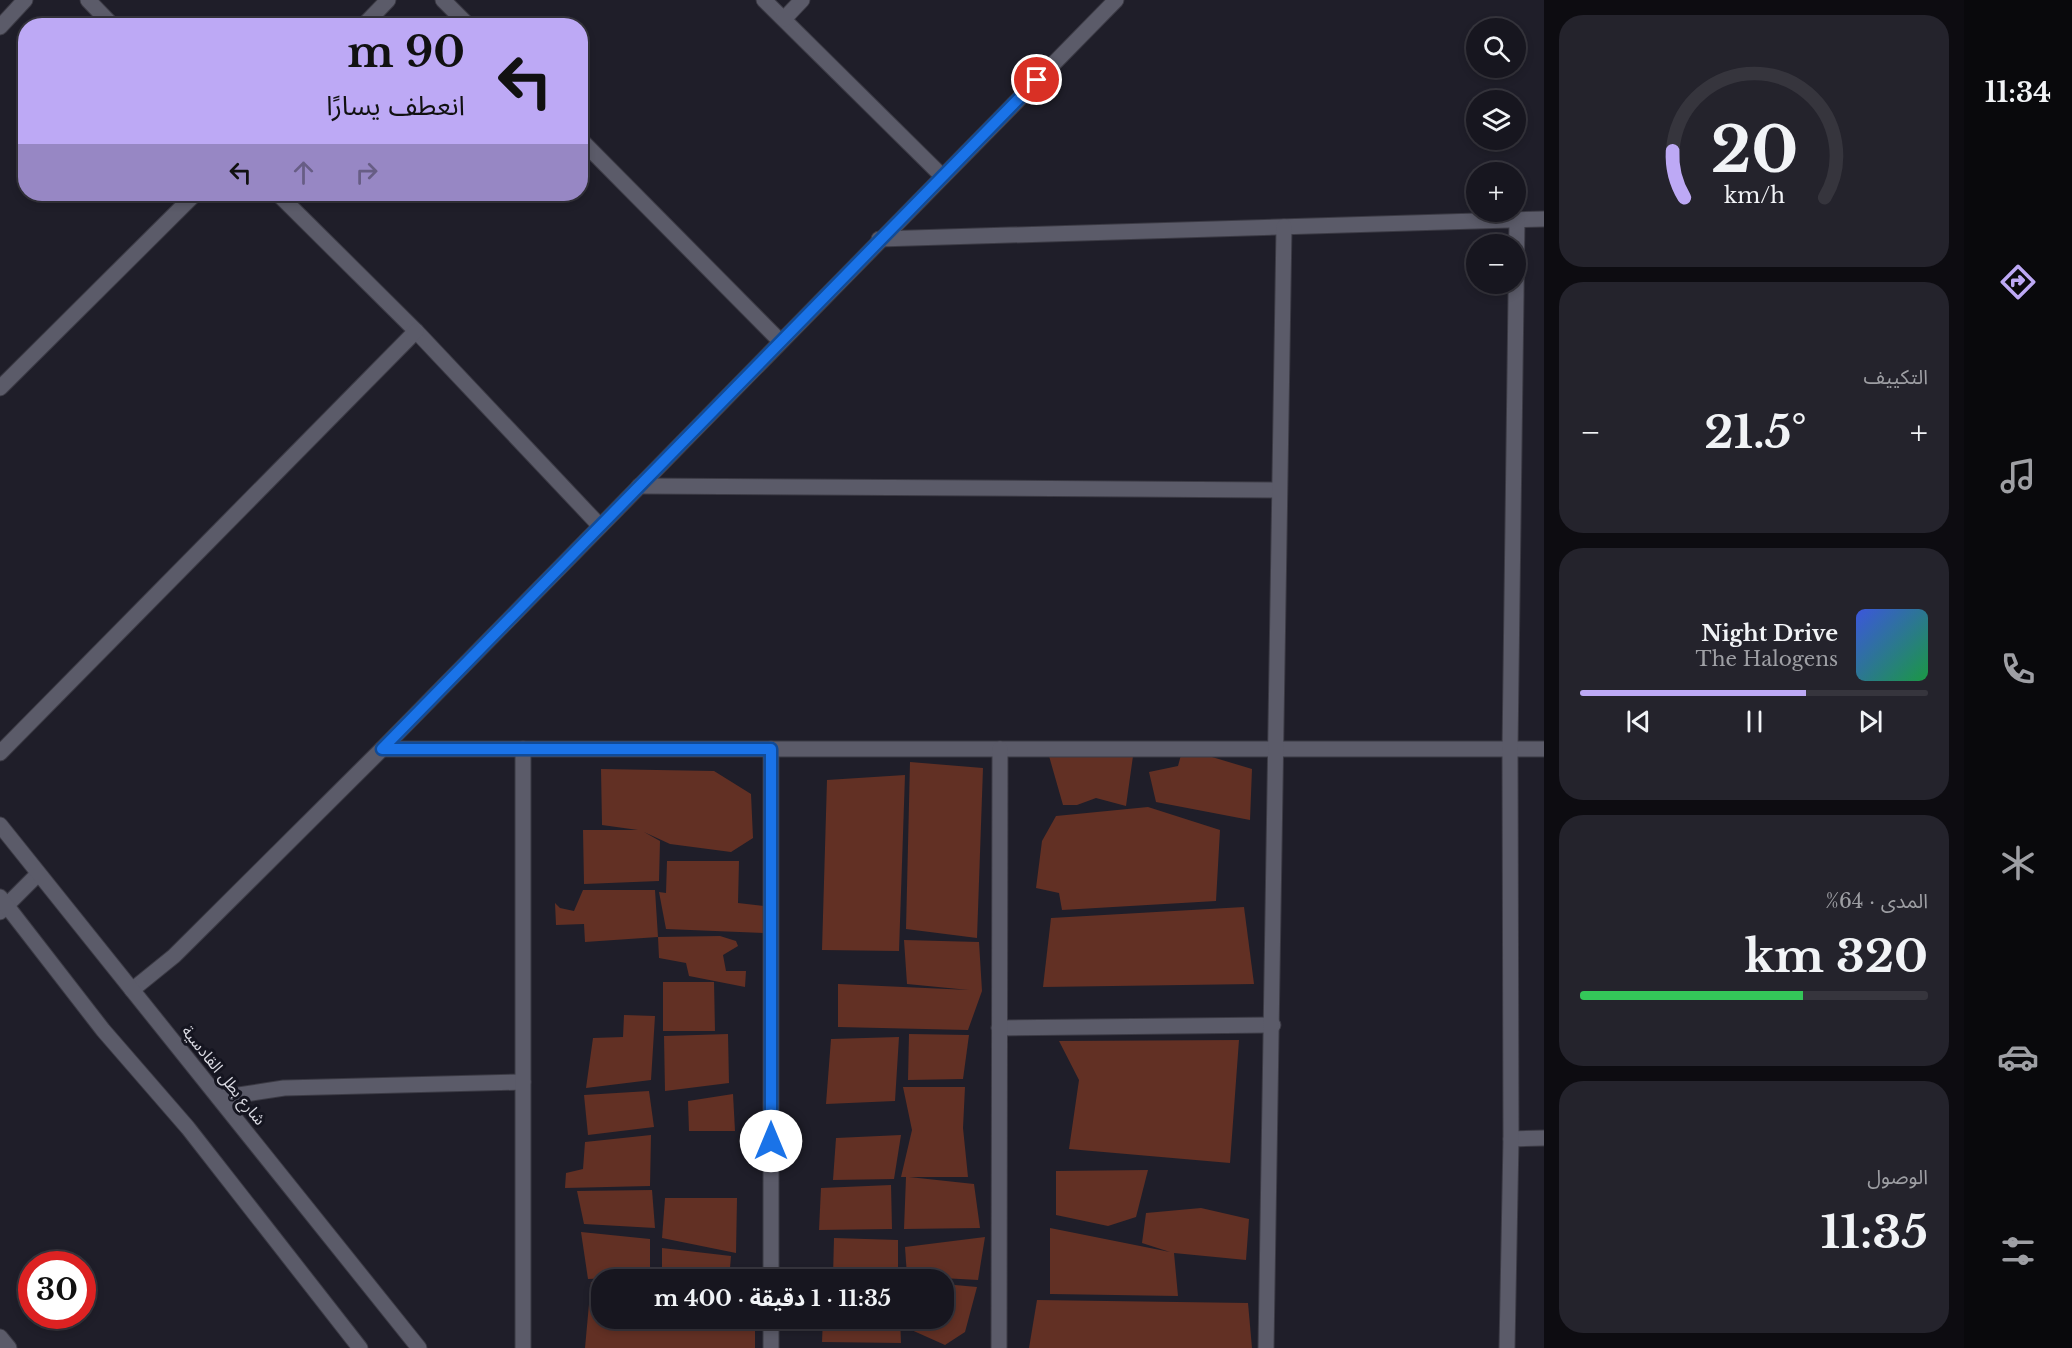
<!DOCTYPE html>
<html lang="ar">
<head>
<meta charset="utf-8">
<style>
  body { margin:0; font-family:"Libre Baskerville","Noto Sans Arabic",serif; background:#24232c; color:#f1f3f6; direction:rtl; height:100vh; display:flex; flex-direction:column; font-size:22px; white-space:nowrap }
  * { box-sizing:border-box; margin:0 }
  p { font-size:20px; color:#9e9fa4 }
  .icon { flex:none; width:33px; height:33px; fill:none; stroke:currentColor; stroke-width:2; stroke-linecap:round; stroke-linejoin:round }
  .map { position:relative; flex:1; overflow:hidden; direction:ltr }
  .side { display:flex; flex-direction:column; gap:15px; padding:15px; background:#0d0c11; width:420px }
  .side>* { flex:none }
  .top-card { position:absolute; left:18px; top:18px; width:570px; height:183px; border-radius:24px; box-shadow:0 3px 9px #0003,0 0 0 2px #36353d; direction:rtl; background:#bda9f5; color:#111; overflow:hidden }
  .controls { position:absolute; left:1466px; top:18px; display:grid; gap:12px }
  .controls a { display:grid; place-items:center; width:60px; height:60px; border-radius:50%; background:#17161f; box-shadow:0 3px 9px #0003,0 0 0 2px #36353d; font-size:30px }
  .speed { position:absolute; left:18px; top:1251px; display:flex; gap:12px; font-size:30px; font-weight:700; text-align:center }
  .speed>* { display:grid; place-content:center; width:78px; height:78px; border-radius:50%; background:#17161f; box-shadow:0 3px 9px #0003,0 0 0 2px #36353d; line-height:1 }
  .speed .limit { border:9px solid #d22; background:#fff; color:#111 }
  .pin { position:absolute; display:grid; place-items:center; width:51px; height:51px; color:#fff; margin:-26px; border:3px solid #fff; border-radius:50%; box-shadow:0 2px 6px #0007 }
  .me { position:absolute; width:66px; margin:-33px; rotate:0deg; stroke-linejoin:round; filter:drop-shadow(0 0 4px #0008) }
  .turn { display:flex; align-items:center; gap:21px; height:126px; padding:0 24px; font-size:27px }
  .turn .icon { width:78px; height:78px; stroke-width:2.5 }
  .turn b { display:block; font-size:42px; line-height:51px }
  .lanes { display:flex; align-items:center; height:57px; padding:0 24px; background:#0003; justify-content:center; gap:30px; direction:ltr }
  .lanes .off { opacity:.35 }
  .big { font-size:45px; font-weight:700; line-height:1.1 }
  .side .tile { flex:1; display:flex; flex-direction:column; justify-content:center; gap:9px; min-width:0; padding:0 21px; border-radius:24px; background:#24232c }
  .side .dial { align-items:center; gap:0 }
  .dial svg { height:156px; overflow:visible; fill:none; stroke:#36353d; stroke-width:7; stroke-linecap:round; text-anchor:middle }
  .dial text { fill:#f1f3f6; stroke:none }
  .song { display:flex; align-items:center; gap:18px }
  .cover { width:72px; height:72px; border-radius:9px; background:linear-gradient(135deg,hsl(230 70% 55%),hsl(140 70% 35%)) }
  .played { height:6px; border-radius:3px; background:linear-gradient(90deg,#bda9f5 65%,#36353d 65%) }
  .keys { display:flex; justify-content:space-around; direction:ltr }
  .heat { display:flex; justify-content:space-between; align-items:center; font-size:33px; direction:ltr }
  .charge { height:9px; border-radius:4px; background:linear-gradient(90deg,#34c759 64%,#36353d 0) }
  .trip { position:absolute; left:591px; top:1269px; width:363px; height:60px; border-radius:24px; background:#17161f; box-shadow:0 3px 9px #0003,0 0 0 2px #36353d; font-weight:700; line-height:60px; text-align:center; direction:rtl }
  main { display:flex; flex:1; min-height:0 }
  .dock { display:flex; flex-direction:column; width:108px; justify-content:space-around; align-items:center; background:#09090c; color:#9e9fa4 }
  .dock .icon { width:42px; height:42px }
  .dock .active { color:#bda9f5 }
  .dock b { font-size:27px; color:#f1f3f6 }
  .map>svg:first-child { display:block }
  .building { fill:#623024 }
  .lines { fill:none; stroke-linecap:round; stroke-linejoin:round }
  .street-casing { stroke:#3b3a44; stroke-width:17 }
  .secondary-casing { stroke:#3b3a44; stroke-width:17 }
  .street { stroke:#5b5b69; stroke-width:15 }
  .secondary { stroke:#5b5b69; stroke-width:15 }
  .route-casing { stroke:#114b97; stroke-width:15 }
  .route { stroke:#1a73e8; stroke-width:10 }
  .labels { text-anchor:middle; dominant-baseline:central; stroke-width:6; stroke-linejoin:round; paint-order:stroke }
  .street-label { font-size:16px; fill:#d9d9e1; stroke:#151520 }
</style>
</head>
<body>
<main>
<nav class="dock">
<b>11:34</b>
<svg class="icon active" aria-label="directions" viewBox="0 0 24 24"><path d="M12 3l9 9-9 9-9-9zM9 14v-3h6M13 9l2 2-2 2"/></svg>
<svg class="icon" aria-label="music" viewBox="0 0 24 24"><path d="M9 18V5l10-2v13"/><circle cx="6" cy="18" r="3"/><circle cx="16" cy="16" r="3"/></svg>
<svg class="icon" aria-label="phone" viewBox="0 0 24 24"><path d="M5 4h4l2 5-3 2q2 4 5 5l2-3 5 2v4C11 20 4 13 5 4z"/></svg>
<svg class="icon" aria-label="climate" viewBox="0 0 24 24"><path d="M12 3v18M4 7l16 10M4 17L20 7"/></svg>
<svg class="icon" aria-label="car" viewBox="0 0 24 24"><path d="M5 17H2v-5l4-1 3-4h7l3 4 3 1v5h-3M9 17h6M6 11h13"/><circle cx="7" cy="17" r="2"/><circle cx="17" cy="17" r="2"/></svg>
<svg class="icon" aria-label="filters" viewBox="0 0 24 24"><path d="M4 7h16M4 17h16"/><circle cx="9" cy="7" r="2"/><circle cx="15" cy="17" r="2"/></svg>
</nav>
<section class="side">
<div class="tile dial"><svg viewBox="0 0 100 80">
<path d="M14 69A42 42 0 1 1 86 69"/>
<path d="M14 69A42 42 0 0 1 8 45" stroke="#bda9f5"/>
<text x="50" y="56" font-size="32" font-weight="700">20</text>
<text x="50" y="72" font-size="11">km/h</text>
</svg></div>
<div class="tile"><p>التكييف</p>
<div class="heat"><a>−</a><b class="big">21.5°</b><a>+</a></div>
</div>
<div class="tile">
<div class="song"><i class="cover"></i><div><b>Night Drive</b><p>The Halogens</p></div></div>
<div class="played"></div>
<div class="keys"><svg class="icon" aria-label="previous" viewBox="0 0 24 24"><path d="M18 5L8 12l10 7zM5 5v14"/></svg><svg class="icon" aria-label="pause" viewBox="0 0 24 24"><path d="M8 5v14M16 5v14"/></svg><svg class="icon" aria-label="next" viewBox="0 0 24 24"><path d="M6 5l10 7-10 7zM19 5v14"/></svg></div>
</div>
<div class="tile"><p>المدى · 64%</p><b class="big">320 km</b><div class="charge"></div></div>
<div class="tile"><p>الوصول</p><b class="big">11:35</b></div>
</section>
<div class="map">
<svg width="1544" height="1348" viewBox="0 0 1544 1348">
  <rect width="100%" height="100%" fill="#1f1e29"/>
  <g class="building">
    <polygon points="1134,749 1126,806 1096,798 1077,805 1063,805 1049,756"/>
    <polygon points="1181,755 1212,757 1252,769 1250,820 1156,802 1149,772 1178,766"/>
    <polygon points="910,762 983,768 977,938 906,929"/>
    <polygon points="601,769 714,771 751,794 753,838 731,852 670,844 644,832 660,841 659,881 584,884 583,830 638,830 602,825"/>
    <polygon points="905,775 899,951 822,950 827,780"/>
    <polygon points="1148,807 1220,830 1216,901 1062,910 1059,893 1036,888 1042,841 1056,816"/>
    <polygon points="667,861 739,861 738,903 765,906 764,933 666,929 659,892 666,893"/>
    <polygon points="583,890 655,890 658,937 585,942 584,924 556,925 555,903 560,908 574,911"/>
    <polygon points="1244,907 1254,984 1043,987 1051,918"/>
    <polygon points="720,936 736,941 738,946 723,955 726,971 746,971 745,987 689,976 686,963 659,958 658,937"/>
    <polygon points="904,940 979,942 982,991 968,1030 838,1027 838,984 969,990 907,984"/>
    <polygon points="663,982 714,982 715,1031 663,1031"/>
    <polygon points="624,1015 655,1016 651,1080 586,1088 593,1038 623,1037"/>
    <polygon points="728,1034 729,1083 665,1091 664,1036"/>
    <polygon points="909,1034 969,1035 963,1079 908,1080"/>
    <polygon points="899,1037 895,1101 826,1104 831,1039"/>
    <polygon points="1239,1040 1230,1163 1069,1149 1079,1080 1059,1041"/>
    <polygon points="903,1087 965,1087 963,1128 968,1177 909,1177 974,1184 980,1228 904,1229 906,1177 901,1177 912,1130"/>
    <polygon points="649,1091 654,1127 588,1135 584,1095"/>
    <polygon points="733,1094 735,1131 689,1131 688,1101"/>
    <polygon points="651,1135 650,1186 565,1188 566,1173 583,1169 585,1142"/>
    <polygon points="901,1135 894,1179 833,1180 836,1138"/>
    <polygon points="1148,1170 1136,1217 1108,1226 1056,1215 1056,1171"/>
    <polygon points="891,1185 892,1229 819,1230 821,1188"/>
    <polygon points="652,1190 655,1228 584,1224 577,1191"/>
    <polygon points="665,1198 737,1198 736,1253 662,1238"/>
    <polygon points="1201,1208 1249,1219 1246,1260 1174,1253 1178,1296 1050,1294 1050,1228 1170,1252 1142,1243 1146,1213"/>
    <polygon points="581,1232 650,1239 650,1276 588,1279"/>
    <polygon points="985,1237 978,1280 907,1276 905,1247"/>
    <polygon points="834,1238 898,1240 898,1280 833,1277"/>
    <polygon points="662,1248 731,1256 729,1280 662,1280"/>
    <polygon points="591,1282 602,1282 602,1318 755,1318 755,1348 585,1348"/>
    <polygon points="944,1284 977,1287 965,1332 945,1345 907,1328 906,1318 944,1318"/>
    <polygon points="1037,1300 1248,1303 1252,1348 1029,1348"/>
    <polygon points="823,1318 900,1318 901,1343 822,1342"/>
  </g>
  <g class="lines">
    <defs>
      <g id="street">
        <polyline points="88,0 113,26"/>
        <polyline points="443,0 469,26"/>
        <polyline points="764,0 942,176"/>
        <polyline points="784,19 802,0"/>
        <polyline points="363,26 388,0"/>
        <polyline points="0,27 25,0"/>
        <polyline points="580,139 780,341"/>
        <polyline points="278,194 416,331 600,526"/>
        <polyline points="879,239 1544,219"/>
        <polyline points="0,388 195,194"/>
        <polyline points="639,486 1278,490"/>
        <polyline points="382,749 1544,749"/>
        <polyline points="771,749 771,1280"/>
        <polyline points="0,753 416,331"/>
        <polyline points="0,912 38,874"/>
        <polyline points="132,990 174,956 382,749 1116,0"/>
        <polyline points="999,1028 1273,1025"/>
        <polyline points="219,1098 284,1088 523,1082"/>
        <polyline points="1511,1139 1544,1138"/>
        <polyline points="771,1318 771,1348"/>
        <polyline points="0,1337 9,1348"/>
        <polyline points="523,1348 523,749"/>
        <polyline points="999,1348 1000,749"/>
        <polyline points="1266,1348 1284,227"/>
        <polyline points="1507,1348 1511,1139 1510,749 1517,220"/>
      </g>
      <g id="secondary">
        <polyline points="0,825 419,1348"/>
        <polyline points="0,897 103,1030 188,1128 360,1348"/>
      </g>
    </defs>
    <use href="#street" class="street-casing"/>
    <use href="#secondary" class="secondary-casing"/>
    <use href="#street" class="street"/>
    <use href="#secondary" class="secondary"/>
  </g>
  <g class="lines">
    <defs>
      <polyline id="route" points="771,1141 771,749 382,749 1037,80"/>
    </defs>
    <use href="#route" class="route-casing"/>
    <use href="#route" class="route"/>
  </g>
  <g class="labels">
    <g class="street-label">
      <text transform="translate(224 1075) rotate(51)">شارع بطل القادسية</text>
    </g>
  </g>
</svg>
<div class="controls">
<a><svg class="icon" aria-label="search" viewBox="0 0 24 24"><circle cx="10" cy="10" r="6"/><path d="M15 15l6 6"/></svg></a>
<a><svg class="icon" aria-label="layers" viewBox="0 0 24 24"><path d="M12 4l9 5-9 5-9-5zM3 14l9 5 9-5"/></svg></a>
<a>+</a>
<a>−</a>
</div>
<div class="speed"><div class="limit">30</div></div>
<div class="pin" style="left:1037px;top:80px;background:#d93025"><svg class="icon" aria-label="arrive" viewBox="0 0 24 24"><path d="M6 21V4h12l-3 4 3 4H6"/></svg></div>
<svg class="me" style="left:771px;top:1141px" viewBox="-20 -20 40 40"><circle r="19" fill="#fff"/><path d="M0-13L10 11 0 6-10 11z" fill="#1a73e8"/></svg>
<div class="trip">11:35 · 1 دقيقة · 400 m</div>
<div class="top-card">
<div class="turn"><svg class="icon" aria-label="left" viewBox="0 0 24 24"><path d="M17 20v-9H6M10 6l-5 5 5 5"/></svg><div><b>90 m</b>انعطف يسارًا</div></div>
<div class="lanes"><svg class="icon" aria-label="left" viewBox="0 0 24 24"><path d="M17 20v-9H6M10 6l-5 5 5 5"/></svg><svg class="icon off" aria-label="ahead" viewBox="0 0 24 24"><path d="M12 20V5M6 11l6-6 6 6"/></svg><svg class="icon off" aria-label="right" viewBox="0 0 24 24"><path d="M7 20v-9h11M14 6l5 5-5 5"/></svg></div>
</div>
</div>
</main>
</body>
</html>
